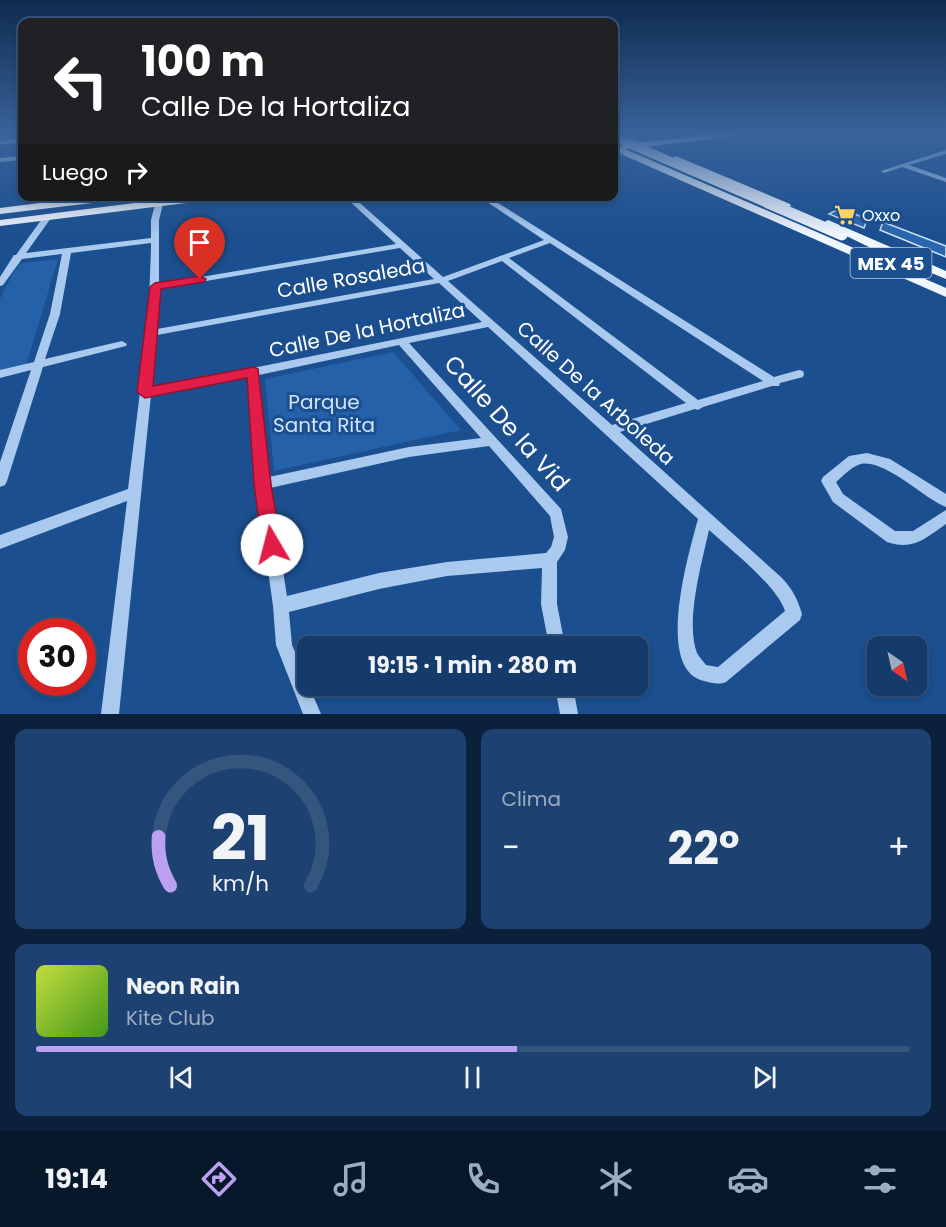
<!DOCTYPE html>
<html lang="es">
<head>
<meta charset="utf-8">
<style>
  body { margin:0; font-family:Poppins,sans-serif; background:#1d4271; color:#f1f3f6; height:100vh; display:flex; flex-direction:column; font-size:22px; white-space:nowrap }
  * { box-sizing:border-box; margin:0 }
  p { font-size:20px; color:#9dadc1 }
  .icon { flex:none; width:33px; height:33px; fill:none; stroke:currentColor; stroke-width:2; stroke-linecap:round; stroke-linejoin:round }
  .map { position:relative; height:714px; overflow:hidden }
  .details { display:flex; flex-direction:column; gap:15px; padding:15px; background:#0b203b; flex:1 }
  .details>* { flex:none }
  .guide { position:absolute; left:18px; top:18px; width:600px; height:183px; border-radius:12px; box-shadow:0 3px 9px #0003,0 0 0 2px #33557e; background:#202124; color:#fff; overflow:hidden }
  .needle { width:39px; rotate:146deg }
  .buttons { position:absolute; left:867px; top:636px; display:grid; gap:12px }
  .buttons a { display:grid; place-items:center; width:60px; height:60px; border-radius:12px; background:#143b6b; box-shadow:0 3px 9px #0003,0 0 0 2px #33557e; font-size:30px }
  .speed { position:absolute; left:18px; top:618px; display:flex; gap:12px; font-size:30px; font-weight:700; text-align:center }
  .speed>* { display:grid; place-content:center; width:78px; height:78px; border-radius:50%; background:#143b6b; box-shadow:0 3px 9px #0003,0 0 0 2px #33557e; line-height:1 }
  .speed .limit { border:9px solid #d22; background:#fff; color:#111 }
  .pin { position:absolute; display:grid; place-items:center; width:51px; height:51px; color:#fff; margin:-62px -26px; border-radius:50% 50% 50% 0; rotate:-45deg; box-shadow:0 0 6px #0007 }
  .pin .icon { rotate:45deg }
  .me { position:absolute; width:66px; margin:-33px; rotate:352deg; stroke-linejoin:round; filter:drop-shadow(0 0 4px #0008) }
  .turn { display:flex; align-items:center; gap:21px; height:126px; padding:0 24px; font-size:27px }
  .turn .icon { width:78px; height:78px; stroke-width:2.5 }
  .turn b { display:block; font-size:42px; line-height:51px }
  .then { display:flex; align-items:center; height:57px; padding:0 24px; background:#0003; gap:12px; font-size:22px }
  .big { font-size:45px; font-weight:700; line-height:1.1 }
  .details .tile { flex:1; display:flex; flex-direction:column; justify-content:center; gap:9px; min-width:0; padding:0 21px; border-radius:12px; background:#1d4271 }
  .details .dial { align-items:center; gap:0 }
  .dial svg { height:156px; overflow:visible; fill:none; stroke:#33557e; stroke-width:7; stroke-linecap:round; text-anchor:middle }
  .dial text { fill:#f1f3f6; stroke:none }
  .song { display:flex; align-items:center; gap:18px }
  .cover { width:72px; height:72px; border-radius:9px; background:linear-gradient(135deg,hsl(70 70% 55%),hsl(100 70% 35%)) }
  .played { height:6px; border-radius:3px; background:linear-gradient(90deg,#bca0f2 55%,#33557e 55%) }
  .keys { display:flex; justify-content:space-around; direction:ltr }
  .heat { display:flex; justify-content:space-between; align-items:center; font-size:33px; direction:ltr }
  .details .tiles { flex:1; display:grid; gap:15px; grid-template-columns:1fr 1fr }
  .tile:last-child { grid-column:span 2 }
  .trip { position:absolute; left:297px; top:636px; width:351px; height:60px; border-radius:12px; background:#143b6b; box-shadow:0 3px 9px #0003,0 0 0 2px #33557e; font-weight:700; line-height:60px; text-align:center }
  .dock { display:flex; height:96px; justify-content:space-around; align-items:center; background:#08182b; color:#9dadc1 }
  .dock .icon { width:42px; height:42px }
  .dock .active { color:#bca0f2 }
  .dock b { font-size:27px; color:#f1f3f6 }
  .map>svg:first-child { display:block }
  .green { fill:#2461a8 }
  .building { fill:#2a66ad; stroke:#cfe3fa; stroke-width:1.5 }
  .lines { fill:none; stroke-linecap:round; stroke-linejoin:round }
  .minor { fill:#a9c9ee; fill-rule:evenodd }
  .major { fill:#f0f6ff; fill-rule:evenodd }
  .major-bridge-far1 { stroke:#f0f6ff; stroke-width:9 }
  .major-bridge { stroke:#f0f6ff; stroke-width:11 }
  .route { fill:#e11d48; stroke:#92132f; stroke-width:1.5 }
  .labels { text-anchor:middle; dominant-baseline:central; stroke-width:6; stroke-linejoin:round; paint-order:stroke }
  .far-poi-label { font-size:16px; fill:#fff; stroke:#1b4f8f; text-anchor:start }
  .shield { fill:#1b4f8f; stroke:#bbcadd; stroke-width:1.5 }
  .shield-label { font-size:18px; font-weight:bold; fill:#fff }
  .street-label { font-size:20px; fill:#fff; stroke:#1b4f8f }
  .park-label { font-size:20px; fill:#cfe3fa; stroke:#1b4f8f }
  .near-street-label { font-size:24px; fill:#fff; stroke:#1b4f8f }
</style>
</head>
<body>
<div class="map">
<svg width="946" height="714" viewBox="0 0 946 714">
  <rect width="100%" height="100%" fill="#1b4f8f"/>
  <g class="green">
    <polygon points="58,259 26,366 0,373 0,299 12,275 21,263"/>
    <polygon points="393,352 461,430 274,471 265,379"/>
  </g>
  <g class="building">
    <polygon points="840,208 867,219 864,228 829,214"/>
    <polygon points="883,222 946,246 946,257 880,230"/>
  </g>
  <g class="lines">
    <g class="minor">
      <polygon points="22,138 22,142 0,145 0,141"/>
      <polygon points="946,150 946,154 909,165 946,178 946,182 902,167 884,173 881,171"/>
      <polygon points="22,156 22,160 0,162 0,158"/>
      <path d="M344 196H352L443 277 544 240 478 196H487L774 377 799 370 803 371 804 374 803 377 780 383 779 386H772L703 407 698 410 695 409 620 432 782 578C793 590 797 598 802 614L800 620 726 682C719 685 712 683 704 681 654 670 689 552 698 519L488 327 409 343 561 509 568 537 565 550 557 562V604L565 646H549L541 604 542 568 447 576 379 589 289 612 292 645 308 681V686H309L321 714H303L276 645 273 606 256 484 248 377 151 395 119 714H101L127 501 0 549V535L128 489C138 407 150 326 151 243L71 253 60 314 45 359 122 341 127 344 126 346 43 367 7 481 5 485 0 487V462L31 370 0 378V370L34 362 50 314 62 254 22 259 3 285 0 286V277L14 255H16L44 216 51 218 26 253 151 238V220L155 204 159 202 163 204 159 220V284L396 244ZM550 243 763 381 698 400 509 258ZM400 248 434 279 157 329 159 289ZM502 261 686 403 612 425 448 281ZM439 283 482 322 253 368 152 387 157 335ZM399 345 481 438 409 447 269 477 259 375ZM489 446 550 516 554 537 551 547 546 553 447 562 379 573 287 596 270 488 409 457ZM709 530C730 549 777 586 785 611L718 667 706 665C703 661 699 657 697 653 685 622 702 562 709 530Z"/>
      <path d="M867 453 890 459 946 494V507C924 499 881 455 858 465 850 468 842 477 836 482L843 494 895 531H913L946 510V524C926 538 913 551 887 542L833 502 821 481 823 477 849 456Z"/>
      <polygon points="555,686 573,686 578,714 560,714"/>
    </g>
    <g class="major">
      <polygon points="708,135 733,135 729,137 625,149 946,288 946,297 614,151 614,145 620,148 624,144"/>
      <polygon points="676,156 790,204 791,206 782,208 673,161 672,159"/>
      <polygon points="96,196 131,196 126,199 0,214 0,208"/>
      <polygon points="190,196 224,196 219,199 0,226 0,220"/>
      <polygon points="828,220 946,271 946,279 873,249 824,225 823,223"/>
    </g>
    <polyline class="major-bridge-far1" points="614,137 771,205"/>
    <polyline class="major-bridge" points="768,203 842,235"/>
  </g>
  <linearGradient id="sky" x2="0" y2="1"><stop stop-color="#0f2b4f"/><stop offset="0.57" stop-color="#39639b"/><stop offset="1" stop-color="#39639b" stop-opacity="0"/></linearGradient>
  <rect width="946" height="235" fill="url(#sky)"/>
  <polygon class="route" points="200,276 206,279 204,282 161,289 153,386 254,367 258,369 271,484 281,545 278,551 272,554 265,551 262,545 254,484 247,378 145,398 137,392 150,287 155,283"/>
  <defs>
    <symbol id="supermarket-bare" viewBox="-9 -9 18 18"><path d="M-6-5.5h2.5l.6 2H6L4.5 2H-2.5L-4.4-4H-6ZM-1.5 3.2a1.3 1.3 0 1 0 .1 0ZM3 3.2a1.3 1.3 0 1 0 .1 0Z" fill="#ffd166" stroke="#1b4f8f" stroke-width="2.5" paint-order="stroke"/></symbol>
  </defs>
  <g fill-rule="evenodd">
    <use href="#supermarket-bare" x="830" y="200" width="30" height="30"/>
  </g>
  <g class="labels">
    <g class="far-poi-label">
      <text x="862" y="215">Oxxo</text>
    </g>
    <rect class="shield" x="850.5" y="248" width="81" height="30" rx="4.5"/>
    <g class="shield-label">
      <text x="891" y="263">MEX 45</text>
    </g>
    <g class="street-label">
      <text transform="translate(351 278) rotate(-10)">Calle Rosaleda</text>
      <text transform="translate(367 330) rotate(-12)">Calle De la Hortaliza</text>
      <text transform="translate(596 393) rotate(42)">Calle De la Arboleda</text>
    </g>
    <g class="park-label">
      <text x="324" y="402">Parque<tspan x="324" dy="23">Santa Rita</tspan></text>
    </g>
    <g class="near-street-label">
      <text transform="translate(507 423) rotate(48)">Calle De la Vid</text>
    </g>
  </g>
</svg>
<div class="buttons">
<a><svg class="needle" viewBox="-14 -14 28 28"><path d="M0-13l5 13h-10z" fill="#e53935"/><path d="M0 13l5-13h-10z" fill="#9dadc1"/></svg></a>
</div>
<div class="speed"><div class="limit">30</div></div>
<div class="pin" style="left:200px;top:279px;background:#d93025"><svg class="icon" aria-label="arrive" viewBox="0 0 24 24"><path d="M6 21V4h12l-3 4 3 4H6"/></svg></div>
<svg class="me" style="left:272px;top:545px" viewBox="-20 -20 40 40"><circle r="19" fill="#fff"/><path d="M0-13L10 11 0 6-10 11z" fill="#e11d48"/></svg>
<div class="trip">19:15 · 1 min · 280 m</div>
<div class="guide">
<div class="turn"><svg class="icon" aria-label="left" viewBox="0 0 24 24"><path d="M17 20v-9H6M10 6l-5 5 5 5"/></svg><div><b>100 m</b>Calle De la Hortaliza</div></div>
<div class="then">Luego<svg class="icon" aria-label="right" viewBox="0 0 24 24"><path d="M7 20v-9h11M14 6l5 5-5 5"/></svg></div>
</div>
</div>
<section class="details">
<div class="tiles">
<div class="tile dial"><svg viewBox="0 0 100 80">
<path d="M14 69A42 42 0 1 1 86 69"/>
<path d="M14 69A42 42 0 0 1 8 44" stroke="#bca0f2"/>
<text x="50" y="56" font-size="32" font-weight="700">21</text>
<text x="50" y="72" font-size="11">km/h</text>
</svg></div>
<div class="tile"><p>Clima</p>
<div class="heat"><a>−</a><b class="big">22°</b><a>+</a></div>
</div>
<div class="tile">
<div class="song"><i class="cover"></i><div><b>Neon Rain</b><p>Kite Club</p></div></div>
<div class="played"></div>
<div class="keys"><svg class="icon" aria-label="previous" viewBox="0 0 24 24"><path d="M18 5L8 12l10 7zM5 5v14"/></svg><svg class="icon" aria-label="pause" viewBox="0 0 24 24"><path d="M8 5v14M16 5v14"/></svg><svg class="icon" aria-label="next" viewBox="0 0 24 24"><path d="M6 5l10 7-10 7zM19 5v14"/></svg></div>
</div>
</div>
</section>
<nav class="dock">
<b>19:14</b>
<svg class="icon active" aria-label="directions" viewBox="0 0 24 24"><path d="M12 3l9 9-9 9-9-9zM9 14v-3h6M13 9l2 2-2 2"/></svg>
<svg class="icon" aria-label="music" viewBox="0 0 24 24"><path d="M9 18V5l10-2v13"/><circle cx="6" cy="18" r="3"/><circle cx="16" cy="16" r="3"/></svg>
<svg class="icon" aria-label="phone" viewBox="0 0 24 24"><path d="M5 4h4l2 5-3 2q2 4 5 5l2-3 5 2v4C11 20 4 13 5 4z"/></svg>
<svg class="icon" aria-label="climate" viewBox="0 0 24 24"><path d="M12 3v18M4 7l16 10M4 17L20 7"/></svg>
<svg class="icon" aria-label="car" viewBox="0 0 24 24"><path d="M5 17H2v-5l4-1 3-4h7l3 4 3 1v5h-3M9 17h6M6 11h13"/><circle cx="7" cy="17" r="2"/><circle cx="17" cy="17" r="2"/></svg>
<svg class="icon" aria-label="filters" viewBox="0 0 24 24"><path d="M4 7h16M4 17h16"/><circle cx="9" cy="7" r="2"/><circle cx="15" cy="17" r="2"/></svg>
</nav>
</body>
</html>
